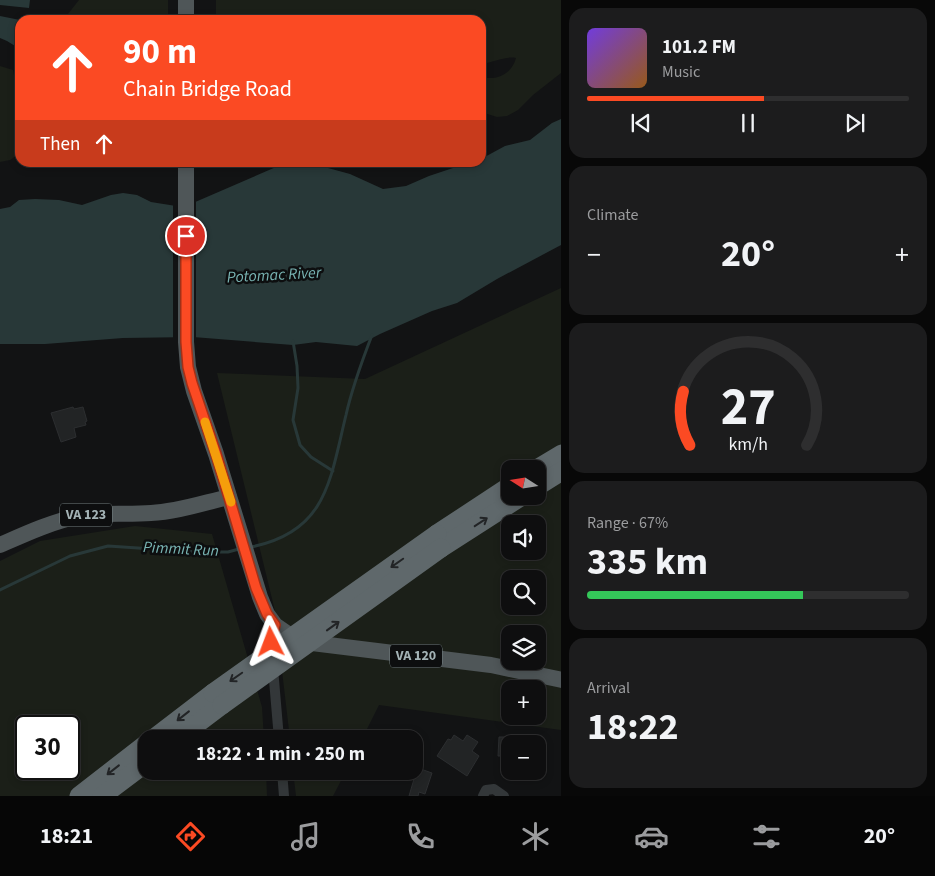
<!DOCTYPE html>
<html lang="en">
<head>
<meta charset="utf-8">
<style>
  body { margin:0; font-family:"Source Sans 3",sans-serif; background:#1c1c1d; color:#f1f3f6; height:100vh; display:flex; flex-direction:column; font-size:19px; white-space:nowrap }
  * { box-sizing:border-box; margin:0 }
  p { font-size:16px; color:#9b9c9e }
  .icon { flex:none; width:28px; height:28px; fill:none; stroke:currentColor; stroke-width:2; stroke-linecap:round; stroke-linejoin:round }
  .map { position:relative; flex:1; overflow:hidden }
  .sheet { display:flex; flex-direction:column; gap:8px; padding:8px; background:#080808; width:374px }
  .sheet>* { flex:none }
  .guide { position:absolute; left:15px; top:15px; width:471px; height:152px; border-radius:15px; box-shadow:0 2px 8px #0003,0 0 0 1px #2e2e2f; background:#fb4a23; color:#fff; overflow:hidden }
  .needle { width:32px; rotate:282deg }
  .fabs { position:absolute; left:501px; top:460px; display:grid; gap:10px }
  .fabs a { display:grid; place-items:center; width:45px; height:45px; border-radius:10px; background:#0e0e0f; box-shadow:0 2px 8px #0003,0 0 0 1px #2e2e2f; font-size:25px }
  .speed { position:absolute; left:15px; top:715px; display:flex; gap:10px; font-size:25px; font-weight:700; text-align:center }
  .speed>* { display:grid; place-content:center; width:65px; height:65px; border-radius:50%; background:#0e0e0f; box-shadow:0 2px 8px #0003,0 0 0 1px #2e2e2f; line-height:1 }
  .speed .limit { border:2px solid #111; border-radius:8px; background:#fff; color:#111 }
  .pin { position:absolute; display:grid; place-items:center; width:42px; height:42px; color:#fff; margin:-21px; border:2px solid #fff; border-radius:50%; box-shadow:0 1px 5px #0007 }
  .me { position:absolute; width:55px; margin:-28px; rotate:357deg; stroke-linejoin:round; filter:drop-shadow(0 0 4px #0008) }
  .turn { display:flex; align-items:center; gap:18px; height:105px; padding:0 25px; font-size:22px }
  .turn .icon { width:65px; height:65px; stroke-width:2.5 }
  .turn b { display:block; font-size:35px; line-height:42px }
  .then { display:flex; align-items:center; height:48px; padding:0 25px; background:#0003; gap:10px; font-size:19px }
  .big { font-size:38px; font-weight:700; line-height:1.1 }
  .sheet .card { flex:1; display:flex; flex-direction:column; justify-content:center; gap:8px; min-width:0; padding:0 18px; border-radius:15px; background:#1c1c1d }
  .sheet .dial { align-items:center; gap:0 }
  .dial svg { height:130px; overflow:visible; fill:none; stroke:#2e2e2f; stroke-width:7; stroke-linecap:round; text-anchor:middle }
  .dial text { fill:#f1f3f6; stroke:none }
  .song { display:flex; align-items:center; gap:15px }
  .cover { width:60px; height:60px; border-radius:8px; background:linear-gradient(135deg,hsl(260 70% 55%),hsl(30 70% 35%)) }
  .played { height:5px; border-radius:2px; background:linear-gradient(90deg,#fb4a23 55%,#2e2e2f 55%) }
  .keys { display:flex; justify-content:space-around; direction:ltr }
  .heat { display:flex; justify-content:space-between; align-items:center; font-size:28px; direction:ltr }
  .charge { height:8px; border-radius:4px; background:linear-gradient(90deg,#34c759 67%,#2e2e2f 0) }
  .trip { position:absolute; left:138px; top:730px; width:285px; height:50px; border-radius:15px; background:#0e0e0f; box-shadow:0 2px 8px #0003,0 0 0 1px #2e2e2f; font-weight:700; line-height:50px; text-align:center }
  .dock { display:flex; height:80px; justify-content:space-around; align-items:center; background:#060606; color:#9b9c9e }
  .dock .icon { width:35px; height:35px }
  .dock .current { color:#fb4a23 }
  .dock b { font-size:22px; color:#f1f3f6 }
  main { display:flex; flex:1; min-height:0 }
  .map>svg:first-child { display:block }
  .green { fill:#1b1f18; fill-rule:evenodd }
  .water { fill:#283838 }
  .pier { fill:#121314 }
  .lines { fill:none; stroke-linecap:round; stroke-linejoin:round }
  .stream { stroke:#283838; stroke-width:3 }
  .building { fill:#222425; stroke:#2c2e30 }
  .minor { stroke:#333739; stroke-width:10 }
  .primary { stroke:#4f5658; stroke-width:16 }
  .motorway { stroke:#5f686b; stroke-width:19 }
  .motorway-bridge { stroke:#5f686b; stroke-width:19 }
  .oneway { stroke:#222426 }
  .route-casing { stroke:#a33017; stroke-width:12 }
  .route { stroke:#fb4a23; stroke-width:9 }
  .slow { stroke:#f59e0b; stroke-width:9 }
  .labels { text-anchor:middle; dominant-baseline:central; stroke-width:5; stroke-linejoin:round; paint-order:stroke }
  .shield { fill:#0d0e0f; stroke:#768183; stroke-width:1 }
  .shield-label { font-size:14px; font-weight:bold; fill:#a3b2b5 }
  .water-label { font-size:16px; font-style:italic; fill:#78b3b2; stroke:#0d0e0f }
</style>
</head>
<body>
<main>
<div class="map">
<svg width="562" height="796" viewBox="0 0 562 796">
  <rect width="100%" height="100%" fill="#121314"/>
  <g class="green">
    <polygon points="79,0 168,0 168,20 73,20 68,14"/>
    <path d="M216 0H561V73L533 95 518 110 507 116 497 117 481 112V77C496 81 512 74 516 58 505 56 494 62 481 64V20H216Z"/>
    <polygon points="0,66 13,70 15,80 20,86 20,153 10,160 0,162"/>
    <path d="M561 288V730L379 705 362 739H290L275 611 217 373 365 379ZM510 469H538V496H510ZM510 524H538V551H510ZM510 579H538V606H510ZM510 634H538V661H510ZM510 689H538V716H510Z"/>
    <path d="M135 526 212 534 262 707 264 739H146V771H266L267 796H0V561L40 541ZM26 726H69V769H26Z"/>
    <polygon points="293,771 346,771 333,796 296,796"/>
  </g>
  <g class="water">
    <polygon points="0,0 30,0 29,8 0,5"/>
    <polygon points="0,16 20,20 20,49 7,41 0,38"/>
    <polygon points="561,119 561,245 497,279 457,303 432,311 380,334 357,346 316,342 293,345 193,337 123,338 45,344 0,344 0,209 10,207 19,200 35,199 59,200 82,205 111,195 123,193 137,195 151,202 176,206 186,206 276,167 299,163 328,168 350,174 383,189 406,186 429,176 468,163 481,162 481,159 505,146 530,140 552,123"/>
  </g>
  <polygon class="pier" points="196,199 196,340 173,340 173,203 186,203"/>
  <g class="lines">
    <g class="stream">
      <polyline points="293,341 297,366 298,388 293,420 300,445 311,457 333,471"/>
      <path d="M251 547C327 532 330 480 346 415 352 388 362 361 372 335"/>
      <polyline points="0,590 70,556 108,546 198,552 228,552 239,549"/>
    </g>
  </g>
  <g class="building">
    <polygon points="73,407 74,409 83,407 87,421 85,422 86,425 74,428 76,437 61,442 51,413"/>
    <polygon points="454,735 463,741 467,735 478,742 472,751 479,756 467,776 437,756 448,739 451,740"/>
    <polygon points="499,737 510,737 510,756 498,756"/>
    <polygon points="415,767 432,773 425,794 419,792 418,796 409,796 414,779 411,778"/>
  </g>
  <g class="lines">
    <g class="minor">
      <polyline points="272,653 271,638 275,625"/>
      <polyline points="273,668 279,739"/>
      <polyline points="282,771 284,796"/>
      <polyline points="483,796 486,790 494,789 504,796"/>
    </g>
    <g class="primary">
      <polyline points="186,0 186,20"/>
      <polyline points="186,162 186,342 188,367 194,391 216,454 260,597 267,614 275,625 291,636 312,643 491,665 562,680"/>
      <path d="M0 545C25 534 51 522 79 516 102 512 127 515 151 513 177 512 203 503 229 497"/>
    </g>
    <g class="motorway">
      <polyline points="537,469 562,454"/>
      <polyline points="538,486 562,471"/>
      <polyline points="437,534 510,486"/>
      <polyline points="441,548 522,496"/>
      <polyline points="153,739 213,693"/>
      <polyline points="177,739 222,705"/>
      <polyline points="79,796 146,744"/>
      <polyline points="102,796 146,763"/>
    </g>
    <g class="motorway-bridge">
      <polyline points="213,693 437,534"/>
      <polyline points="222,705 441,548"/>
    </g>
  </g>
  <defs><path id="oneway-shaft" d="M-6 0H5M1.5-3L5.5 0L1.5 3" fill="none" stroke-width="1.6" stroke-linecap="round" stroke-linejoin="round" transform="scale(1.25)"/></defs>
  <g class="oneway">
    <use href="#oneway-shaft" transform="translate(481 522) rotate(-33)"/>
    <use href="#oneway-shaft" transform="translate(397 563) rotate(145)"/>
    <use href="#oneway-shaft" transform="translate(333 626) rotate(-36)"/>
    <use href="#oneway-shaft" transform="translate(236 677) rotate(145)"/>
    <use href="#oneway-shaft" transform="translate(183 716) rotate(142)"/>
    <use href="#oneway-shaft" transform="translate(113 770) rotate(142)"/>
  </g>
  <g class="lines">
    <defs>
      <polyline id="route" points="186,236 186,342 188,367 192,383 216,454 256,588 267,614 275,625 271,642"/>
    </defs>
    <use href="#route" class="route-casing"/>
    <use href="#route" class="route"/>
    <polyline class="slow" points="205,422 231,502"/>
  </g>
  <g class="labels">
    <g class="shield">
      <rect x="60" y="503.5" width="52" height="23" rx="4"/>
      <rect x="390" y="644.5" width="52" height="23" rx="4"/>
    </g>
    <g class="shield-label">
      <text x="86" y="515">VA 123</text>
      <text x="416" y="656">VA 120</text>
    </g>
    <g class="water-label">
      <text transform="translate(274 275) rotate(-3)">Potomac River</text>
      <text transform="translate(181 549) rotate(3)">Pimmit Run</text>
    </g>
  </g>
</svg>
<div class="fabs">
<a><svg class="needle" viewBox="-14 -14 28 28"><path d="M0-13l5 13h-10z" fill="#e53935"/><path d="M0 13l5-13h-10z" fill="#9b9c9e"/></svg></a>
<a><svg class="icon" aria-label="sound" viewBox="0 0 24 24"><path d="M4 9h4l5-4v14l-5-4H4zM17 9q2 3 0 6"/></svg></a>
<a><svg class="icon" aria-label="search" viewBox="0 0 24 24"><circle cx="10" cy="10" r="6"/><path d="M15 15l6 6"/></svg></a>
<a><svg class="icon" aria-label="layers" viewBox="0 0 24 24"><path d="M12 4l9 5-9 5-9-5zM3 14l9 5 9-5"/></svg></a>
<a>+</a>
<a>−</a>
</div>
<div class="speed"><div class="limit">30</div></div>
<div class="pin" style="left:186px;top:236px;background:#d93025"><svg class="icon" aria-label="arrive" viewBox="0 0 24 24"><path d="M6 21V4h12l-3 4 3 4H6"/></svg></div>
<svg class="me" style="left:271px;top:642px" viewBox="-20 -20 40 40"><path d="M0-17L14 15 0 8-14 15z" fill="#fb4a23" stroke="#fff" stroke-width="4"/></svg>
<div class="trip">18:22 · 1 min · 250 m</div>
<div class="guide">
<div class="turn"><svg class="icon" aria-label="ahead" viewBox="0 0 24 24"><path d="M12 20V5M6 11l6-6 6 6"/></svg><div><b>90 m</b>Chain Bridge Road</div></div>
<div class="then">Then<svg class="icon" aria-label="ahead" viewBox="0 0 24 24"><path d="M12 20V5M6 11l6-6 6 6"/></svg></div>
</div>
</div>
<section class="sheet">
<div class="card">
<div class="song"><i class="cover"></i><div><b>101.2 FM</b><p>Music</p></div></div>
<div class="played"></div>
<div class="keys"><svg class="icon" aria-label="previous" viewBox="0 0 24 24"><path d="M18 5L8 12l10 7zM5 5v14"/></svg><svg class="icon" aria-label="pause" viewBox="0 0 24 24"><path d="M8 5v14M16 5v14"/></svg><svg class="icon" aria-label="next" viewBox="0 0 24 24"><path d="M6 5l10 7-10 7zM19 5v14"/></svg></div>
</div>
<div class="card"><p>Climate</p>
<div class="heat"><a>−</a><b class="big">20°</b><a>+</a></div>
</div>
<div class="card dial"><svg viewBox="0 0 100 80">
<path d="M14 69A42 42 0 1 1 86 69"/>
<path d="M14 69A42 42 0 0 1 10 36" stroke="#fb4a23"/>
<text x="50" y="56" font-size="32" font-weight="700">27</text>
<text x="50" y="72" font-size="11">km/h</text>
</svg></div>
<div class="card"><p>Range · 67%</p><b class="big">335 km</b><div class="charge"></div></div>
<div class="card"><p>Arrival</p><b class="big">18:22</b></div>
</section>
</main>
<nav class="dock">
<b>18:21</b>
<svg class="icon current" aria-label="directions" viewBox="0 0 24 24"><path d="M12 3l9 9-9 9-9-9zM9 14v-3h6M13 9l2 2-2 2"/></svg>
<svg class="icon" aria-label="music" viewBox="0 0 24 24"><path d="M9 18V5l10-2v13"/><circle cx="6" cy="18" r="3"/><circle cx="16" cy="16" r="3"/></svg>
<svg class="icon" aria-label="phone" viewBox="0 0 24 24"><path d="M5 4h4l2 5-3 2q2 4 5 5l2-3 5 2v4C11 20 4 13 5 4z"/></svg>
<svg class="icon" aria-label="climate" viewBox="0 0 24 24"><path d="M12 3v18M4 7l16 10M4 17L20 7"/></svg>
<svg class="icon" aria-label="car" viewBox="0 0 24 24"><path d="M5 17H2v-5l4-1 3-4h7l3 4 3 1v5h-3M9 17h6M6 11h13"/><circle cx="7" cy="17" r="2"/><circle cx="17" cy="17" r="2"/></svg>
<svg class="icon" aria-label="filters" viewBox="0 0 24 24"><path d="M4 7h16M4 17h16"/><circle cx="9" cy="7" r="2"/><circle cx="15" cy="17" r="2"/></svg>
<b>20°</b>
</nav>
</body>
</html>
